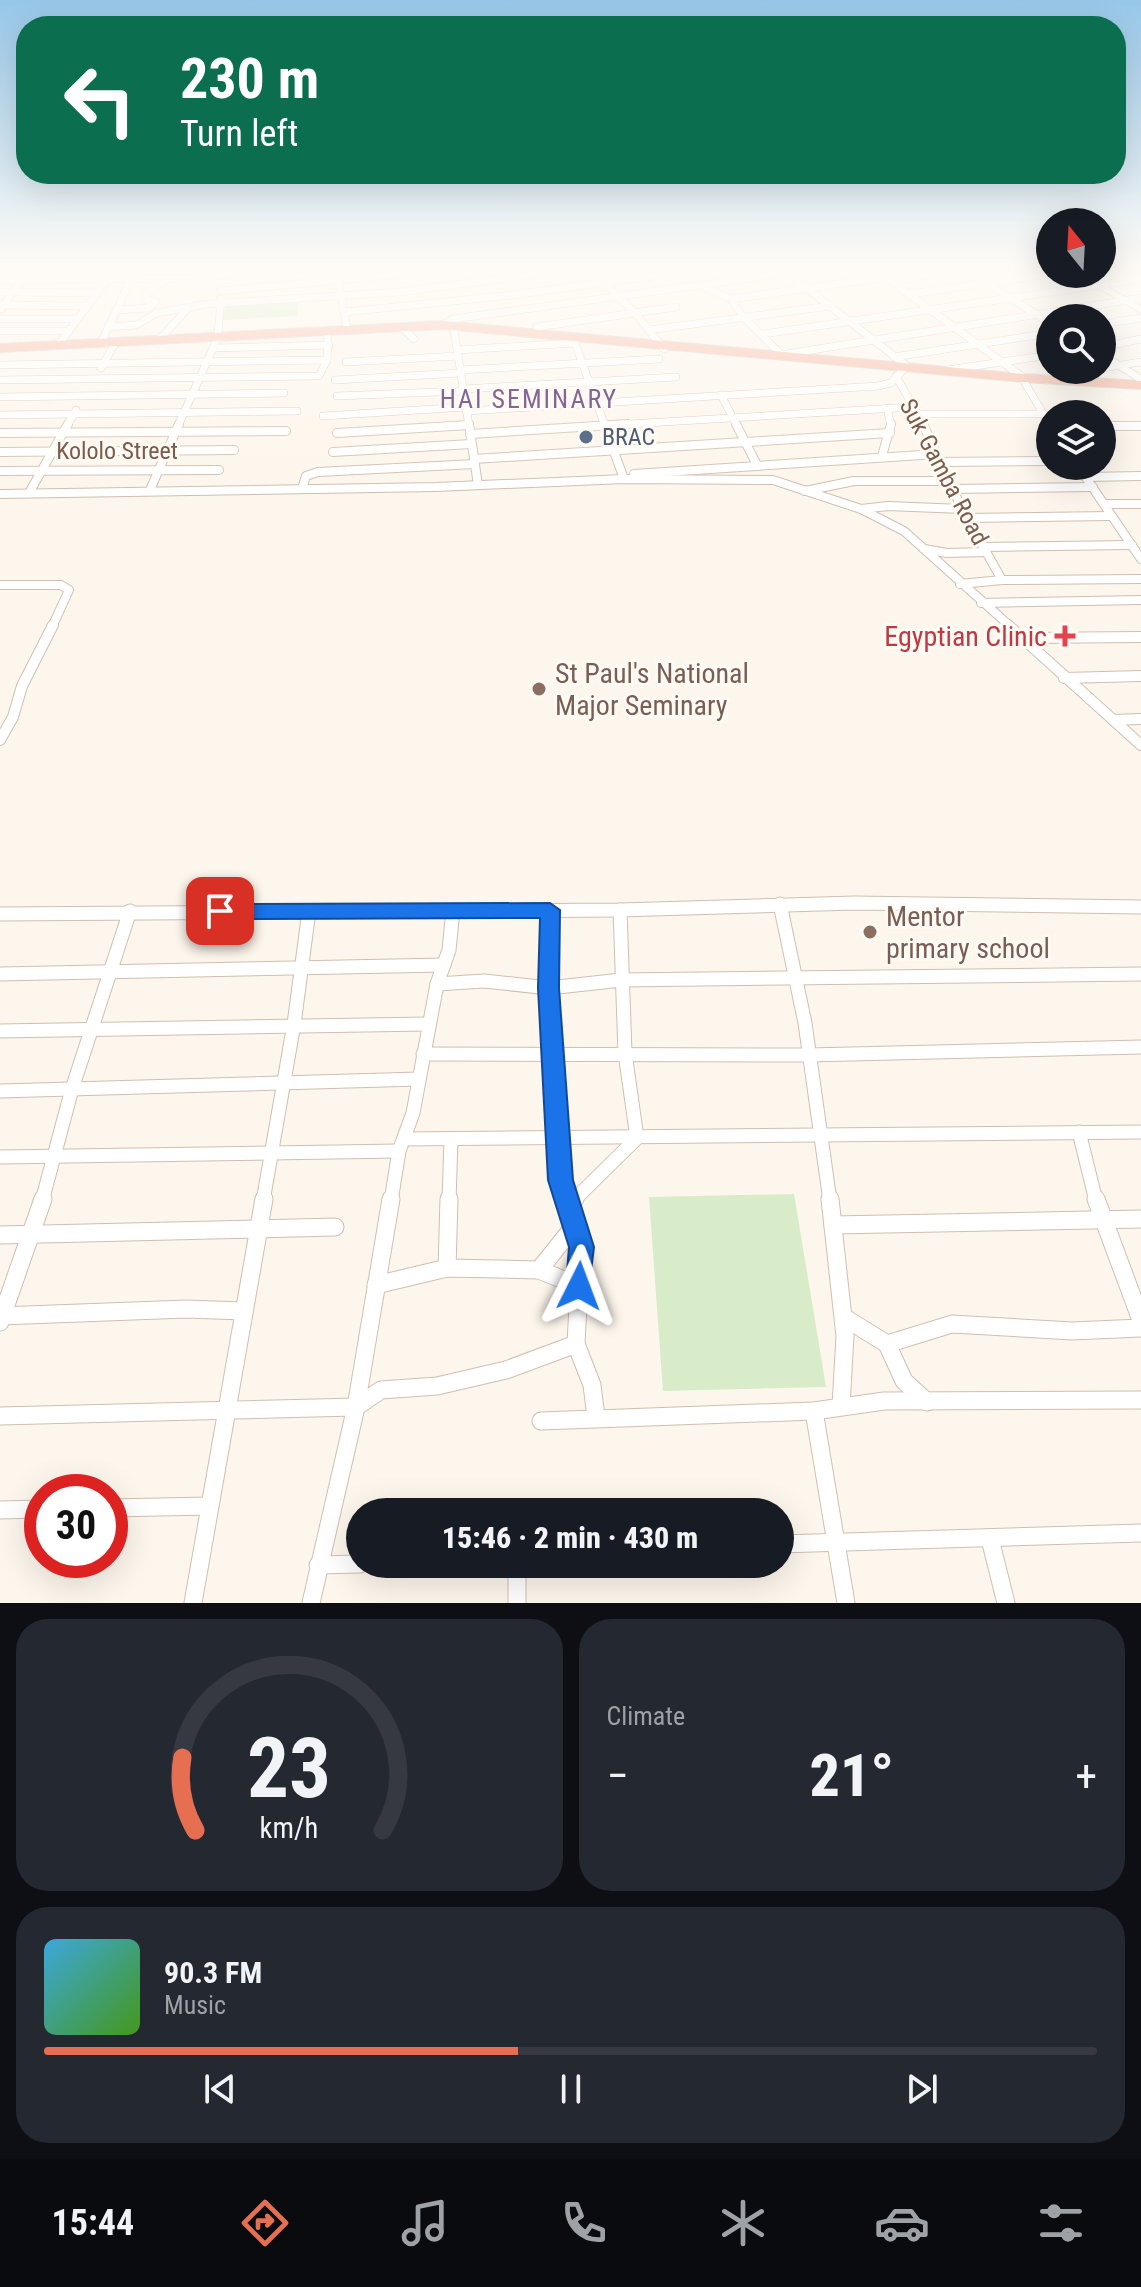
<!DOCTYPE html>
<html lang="en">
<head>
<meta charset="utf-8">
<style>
  body { margin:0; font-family:"Roboto Condensed",sans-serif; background:#242831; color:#f1f3f6; height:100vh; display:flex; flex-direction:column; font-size:30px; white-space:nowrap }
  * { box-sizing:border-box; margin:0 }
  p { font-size:26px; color:#9ea1a6 }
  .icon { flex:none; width:44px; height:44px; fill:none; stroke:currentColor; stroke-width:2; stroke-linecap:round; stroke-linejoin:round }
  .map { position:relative; height:1603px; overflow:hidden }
  .panel { display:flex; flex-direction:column; gap:16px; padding:16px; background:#0d0f14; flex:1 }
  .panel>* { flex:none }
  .top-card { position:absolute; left:16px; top:16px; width:1110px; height:168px; border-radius:32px; box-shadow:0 8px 32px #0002; background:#0b6e4f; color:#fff; overflow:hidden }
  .needle { width:52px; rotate:342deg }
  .controls { position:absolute; left:1036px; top:208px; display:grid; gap:16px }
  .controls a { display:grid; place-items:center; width:80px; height:80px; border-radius:50%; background:#171b24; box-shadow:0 8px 32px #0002; font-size:40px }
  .speed { position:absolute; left:24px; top:1474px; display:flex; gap:16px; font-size:40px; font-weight:700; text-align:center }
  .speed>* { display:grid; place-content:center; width:104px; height:104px; border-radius:50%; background:#171b24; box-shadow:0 8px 32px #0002; line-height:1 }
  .speed .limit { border:12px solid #d22; background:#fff; color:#111 }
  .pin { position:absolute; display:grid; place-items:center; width:68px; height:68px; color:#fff; margin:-34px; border-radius:16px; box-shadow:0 4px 12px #0006 }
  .me { position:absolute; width:88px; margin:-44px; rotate:3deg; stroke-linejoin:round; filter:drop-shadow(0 0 6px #0008) }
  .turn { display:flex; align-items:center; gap:28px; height:168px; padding:0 32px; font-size:36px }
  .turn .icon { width:104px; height:104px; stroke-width:2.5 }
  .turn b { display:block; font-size:56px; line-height:68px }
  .big { font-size:60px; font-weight:800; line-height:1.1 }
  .panel .card { flex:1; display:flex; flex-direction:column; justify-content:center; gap:12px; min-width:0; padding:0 28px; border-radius:32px; background:#242831 }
  .panel .dial { align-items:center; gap:0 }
  .dial svg { height:208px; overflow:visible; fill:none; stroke:#363941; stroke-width:7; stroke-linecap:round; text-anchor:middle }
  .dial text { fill:#f1f3f6; stroke:none }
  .song { display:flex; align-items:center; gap:24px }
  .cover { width:96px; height:96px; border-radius:12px; background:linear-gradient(135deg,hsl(200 70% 55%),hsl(100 70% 35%)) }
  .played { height:8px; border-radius:4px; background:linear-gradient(90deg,#e76f51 45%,#363941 45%) }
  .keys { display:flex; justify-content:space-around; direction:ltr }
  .heat { display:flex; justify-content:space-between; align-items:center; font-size:44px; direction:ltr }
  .panel .tiles { flex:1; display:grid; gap:16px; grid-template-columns:1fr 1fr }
  .card:last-child { grid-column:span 2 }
  .trip { position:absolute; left:346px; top:1498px; width:448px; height:80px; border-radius:40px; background:#171b24; box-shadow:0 8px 32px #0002; font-weight:800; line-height:80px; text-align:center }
  .menu { display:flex; height:128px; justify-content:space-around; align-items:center; background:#090b0e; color:#9ea1a6 }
  .menu .icon { width:56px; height:56px }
  .menu .on { color:#e76f51 }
  .menu b { font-size:36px; color:#f1f3f6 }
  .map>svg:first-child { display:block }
  .green { fill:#d8ecc9 }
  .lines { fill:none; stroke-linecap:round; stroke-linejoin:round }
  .street-far4-casing { stroke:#d1beb0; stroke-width:8 }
  .street-far3-casing { stroke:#d1beb0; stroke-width:10 }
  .street-far2-casing { stroke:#d1beb0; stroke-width:12 }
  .street-far1-casing { stroke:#d1beb0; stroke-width:15 }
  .street-casing { stroke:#d1beb0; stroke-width:19 }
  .secondary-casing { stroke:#d6c0b0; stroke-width:2 }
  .highway-casing { stroke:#dad1cd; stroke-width:2 }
  .street-far4 { stroke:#fff; stroke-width:7 }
  .street-far3 { stroke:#fff; stroke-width:8 }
  .street-far2 { stroke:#fff; stroke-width:10 }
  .street-far1 { stroke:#fff; stroke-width:13 }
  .street { stroke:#fff; stroke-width:17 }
  .secondary { fill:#fff; fill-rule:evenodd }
  .highway { fill:#f7b7a3; fill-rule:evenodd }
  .route { fill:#1a73e8; stroke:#114b97; stroke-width:2 }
  .service-dot { fill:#5c6f8a; stroke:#fffaf3; stroke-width:3 }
  .health-dot { fill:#e0444e; stroke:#fffaf3; stroke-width:3 }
  .education-dot { fill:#8d6e63; stroke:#fffaf3; stroke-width:3 }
  .labels { text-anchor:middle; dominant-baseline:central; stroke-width:6; stroke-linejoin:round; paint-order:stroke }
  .far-service-label { font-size:24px; fill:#4e5e75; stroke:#fffaf3; text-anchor:start }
  .far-street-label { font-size:24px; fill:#7a5c4d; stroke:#fffaf3 }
  .far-neighbourhood-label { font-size:26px; letter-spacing:2px; fill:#846695; stroke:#fffaf3 }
  .health-label { font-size:28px; fill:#be3a42; stroke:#fffaf3; text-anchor:end }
  .education-label { font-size:28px; fill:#785e54; stroke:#fffaf3; text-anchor:start }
</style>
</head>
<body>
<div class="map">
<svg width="1141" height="1603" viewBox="0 0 1141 1603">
  <rect width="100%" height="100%" fill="#fdf6ec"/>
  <g class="green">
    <polygon points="299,301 297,316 222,320 226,304"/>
    <polygon points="794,1194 826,1387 663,1391 649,1197"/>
  </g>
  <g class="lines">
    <defs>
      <g id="street-far4">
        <polyline points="587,266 635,313 664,349"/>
        <polyline points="870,266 1024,378"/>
        <polyline points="959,266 1050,323"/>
        <polyline points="0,269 138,266"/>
        <polyline points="337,274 347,328"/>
        <polyline points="0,280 192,278 329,266"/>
        <polyline points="894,282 965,266"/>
        <polyline points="702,286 731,299 744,318 783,356"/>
        <polyline points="221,291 488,266"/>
        <polyline points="0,292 98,293"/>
        <polyline points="911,294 1050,274"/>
        <polyline points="731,299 887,277"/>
        <polyline points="0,305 86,306"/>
        <polyline points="117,310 148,308 156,302 147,300 146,293 166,280"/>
        <polyline points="345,312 512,295 726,266"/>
        <polyline points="0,319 77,319"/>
        <polyline points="1102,324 1141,318"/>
        <polyline points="443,325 453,319 838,266"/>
        <polyline points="108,327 136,325 157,313 207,304 400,292 600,266"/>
        <polyline points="537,327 676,307"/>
        <polyline points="404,330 414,339"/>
        <polyline points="454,330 469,426"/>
        <polyline points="649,330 830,306"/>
        <polyline points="0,331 67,331"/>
        <polyline points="218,334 221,299"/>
        <polyline points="763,334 1141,279"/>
        <polyline points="161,338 187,309"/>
        <polyline points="574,340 605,426"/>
        <polyline points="102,341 131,279"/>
        <polyline points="59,344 109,277"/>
        <polyline points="1102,347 1141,339"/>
        <polyline points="214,348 329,345"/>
        <polyline points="457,350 575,343"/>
        <polyline points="786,354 1141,298"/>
        <polyline points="1102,355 1141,379"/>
        <polyline points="894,357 1050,333"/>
        <polyline points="346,362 458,356"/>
        <polyline points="0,365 327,360"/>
        <polyline points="101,368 114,345"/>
        <polyline points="1102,368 1141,362"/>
        <polyline points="460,370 659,359"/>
        <polyline points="947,370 1050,355"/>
        <polyline points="896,376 924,426"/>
        <polyline points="0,380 319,376 327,360 328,333"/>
        <polyline points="335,380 461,373"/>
        <polyline points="1047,380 1092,370"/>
        <polyline points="1025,383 1050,425"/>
        <polyline points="463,389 676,377"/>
        <polyline points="721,395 737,426"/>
        <polyline points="337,396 463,391"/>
        <polyline points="0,397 284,393"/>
        <polyline points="887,408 891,426"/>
        <polyline points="466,411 878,386 891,383 907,366 778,266"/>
        <polyline points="917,414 1041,414"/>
        <polyline points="0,415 297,411"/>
        <polyline points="323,416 466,407"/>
        <polyline points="67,426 76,410"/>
        <polyline points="178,426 217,339"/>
        <polyline points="446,426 469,425"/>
        <polyline points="595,426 913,407"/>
        <polyline points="1102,426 1141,426"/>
      </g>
      <g id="street-far3">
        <polyline points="469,424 478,485"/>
        <polyline points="604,424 624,479"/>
        <polyline points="736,424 757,465"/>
        <polyline points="923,424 962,509 1002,580"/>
        <polyline points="1102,426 1141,426"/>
        <polyline points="0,433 286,431"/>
        <polyline points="337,433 469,425"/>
        <polyline points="470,434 628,424"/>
        <polyline points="0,452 234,450"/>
        <polyline points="333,452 471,444"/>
        <polyline points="882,456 891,424"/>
        <polyline points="474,459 890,433"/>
        <polyline points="941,462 1050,461"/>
        <polyline points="1078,466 1141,559"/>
        <polyline points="0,471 219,470"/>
        <polyline points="634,474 937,454"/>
        <polyline points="1086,477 1141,476"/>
        <polyline points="302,489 306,476 318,472 475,464"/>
        <polyline points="954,489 1093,487"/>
        <polyline points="150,490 179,424"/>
        <polyline points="805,491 854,481 951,481"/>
        <polyline points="29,493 68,424"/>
        <polyline points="0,494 436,487 624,479 773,480 861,509 904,531 1011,627"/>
        <polyline points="1105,504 1141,504"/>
        <polyline points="861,509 888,506 962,509"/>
        <polyline points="967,518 1111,516"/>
        <polyline points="984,547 1132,545"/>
        <polyline points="924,549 947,553 986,552"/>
        <polyline points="960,584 1002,580 1141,579"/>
        <polyline points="0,585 61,585 69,590 52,627"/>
        <polyline points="981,603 1141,600"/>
      </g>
      <g id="street-far2">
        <polyline points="1008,625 1141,745"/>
        <polyline points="1023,638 1141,637"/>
        <polyline points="1064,678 1141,676"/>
        <polyline points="1113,720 1141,719"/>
        <polyline points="0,740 13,717 22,686 53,625"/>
      </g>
      <g id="street-far1">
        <polyline points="780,904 805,1023 830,1201"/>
        <polyline points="550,910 549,988 561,1180 567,1201"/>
        <polyline points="0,914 620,910 854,903 1141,907"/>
        <polyline points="0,974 444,965"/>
        <polyline points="437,984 484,981 549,988 621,980 1141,974"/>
        <polyline points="0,1031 428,1024"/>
        <polyline points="423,1054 809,1055 1141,1047"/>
        <polyline points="0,1091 419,1079"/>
        <polyline points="1079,1132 1096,1201"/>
        <polyline points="404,1139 1141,1132"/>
        <polyline points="0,1157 399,1151"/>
        <polyline points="42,1201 72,1089 130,911"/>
        <polyline points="263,1201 294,1024 309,911"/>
        <polyline points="391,1201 399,1151 413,1113 437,984 449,950 453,910"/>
        <polyline points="449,1201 451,1139"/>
        <polyline points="573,1201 637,1138 625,1053 620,910"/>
      </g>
      <g id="street">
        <polyline points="567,1199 581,1247 576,1344 592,1385 596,1417"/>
        <polyline points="830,1199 845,1336 841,1406"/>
        <polyline points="1096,1199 1141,1320"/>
        <polyline points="569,1204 575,1199"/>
        <polyline points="833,1225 1141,1219"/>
        <polyline points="0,1235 335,1227"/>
        <polyline points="447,1268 449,1199"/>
        <polyline points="539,1270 575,1225"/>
        <polyline points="376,1285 447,1268 539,1270 579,1286"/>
        <polyline points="0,1316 186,1309 244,1311"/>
        <polyline points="845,1318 887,1344 952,1324 1072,1331 1141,1328"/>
        <polyline points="0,1322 43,1199"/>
        <polyline points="887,1344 904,1381 927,1402"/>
        <polyline points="814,1411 846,1603"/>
        <polyline points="0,1416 356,1407 381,1390 437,1386 506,1370 576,1344"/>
        <polyline points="541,1421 814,1411 884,1401 1141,1400"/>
        <polyline points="110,1508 210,1506"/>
        <polyline points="0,1510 42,1509"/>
        <polyline points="990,1539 1006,1603"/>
        <polyline points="780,1544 1141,1533"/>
        <polyline points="517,1564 517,1603"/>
        <polyline points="318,1565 360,1564"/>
        <polyline points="193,1603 264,1199"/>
        <polyline points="311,1603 356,1407 391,1199"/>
      </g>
      <g id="secondary">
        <polygon points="27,266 35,266 3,312 0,313 0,304"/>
        <polygon points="1075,274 1085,274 1141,306 1141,313"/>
      </g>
      <polygon id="highway" points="443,321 1024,374 1141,381 1141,389 1024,382 443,329 0,352 0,344"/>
    </defs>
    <use href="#street-far4" class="street-far4-casing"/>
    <use href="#street-far3" class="street-far3-casing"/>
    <use href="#street-far2" class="street-far2-casing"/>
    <use href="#street-far1" class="street-far1-casing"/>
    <use href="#street" class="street-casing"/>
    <use href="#secondary" class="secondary-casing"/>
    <use href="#highway" class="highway-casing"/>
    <use href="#street-far4" class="street-far4"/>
    <use href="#street-far3" class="street-far3"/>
    <use href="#street-far2" class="street-far2"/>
    <use href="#street-far1" class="street-far1"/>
    <use href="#street" class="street"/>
    <use href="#secondary" class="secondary"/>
    <use href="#highway" class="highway"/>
  </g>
  <linearGradient id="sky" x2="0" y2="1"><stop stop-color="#97c7e8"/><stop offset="0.54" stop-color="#fefbf6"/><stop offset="1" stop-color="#fefbf6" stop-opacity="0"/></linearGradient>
  <rect width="1141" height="491" fill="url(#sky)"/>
  <polygon class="route" points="550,903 560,910 559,988 573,1180 594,1247 588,1295 579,1299 570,1295 566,1286 569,1247 548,1180 538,988 540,918 220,919 210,911 220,904"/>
  <circle class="service-dot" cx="586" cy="437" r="8"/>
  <path class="health-dot" d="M1061 624h8v8h8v8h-8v8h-8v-8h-8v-8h8z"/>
  <g class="education-dot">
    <circle cx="539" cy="689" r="8"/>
    <circle cx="870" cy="932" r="8"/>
  </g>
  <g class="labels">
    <g class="far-service-label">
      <text x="602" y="437">BRAC</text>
    </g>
    <g class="far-street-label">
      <text x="117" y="451">Kololo Street</text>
      <text transform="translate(944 472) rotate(62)">Suk Gamba Road</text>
    </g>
    <g class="far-neighbourhood-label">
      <text x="529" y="399">HAI SEMINARY</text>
    </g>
    <g class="health-label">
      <text x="1047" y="636">Egyptian Clinic</text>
    </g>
    <g class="education-label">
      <text x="555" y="673">St Paul's National<tspan x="555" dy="32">Major Seminary</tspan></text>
      <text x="886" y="916">Mentor<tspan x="886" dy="32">primary school</tspan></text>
    </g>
  </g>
</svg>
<div class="controls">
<a><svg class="needle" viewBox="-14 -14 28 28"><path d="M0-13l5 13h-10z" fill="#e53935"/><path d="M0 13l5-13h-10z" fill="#9ea1a6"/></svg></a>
<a><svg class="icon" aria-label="search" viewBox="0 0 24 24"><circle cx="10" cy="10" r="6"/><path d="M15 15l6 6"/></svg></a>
<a><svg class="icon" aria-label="layers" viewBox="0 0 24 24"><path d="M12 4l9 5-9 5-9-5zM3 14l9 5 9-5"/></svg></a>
</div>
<div class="speed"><div class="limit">30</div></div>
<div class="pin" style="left:220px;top:911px;background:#d93025"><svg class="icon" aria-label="arrive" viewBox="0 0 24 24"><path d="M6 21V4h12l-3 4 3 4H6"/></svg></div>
<svg class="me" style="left:579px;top:1286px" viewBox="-20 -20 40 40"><path d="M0-17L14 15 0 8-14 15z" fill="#1a73e8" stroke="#fff" stroke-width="4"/></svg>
<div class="trip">15:46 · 2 min · 430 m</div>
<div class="top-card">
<div class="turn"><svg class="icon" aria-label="left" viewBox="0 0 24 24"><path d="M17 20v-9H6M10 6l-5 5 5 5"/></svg><div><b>230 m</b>Turn left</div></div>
</div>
</div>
<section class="panel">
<div class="tiles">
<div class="card dial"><svg viewBox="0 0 100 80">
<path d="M14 69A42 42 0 1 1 86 69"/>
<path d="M14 69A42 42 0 0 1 9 41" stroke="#e76f51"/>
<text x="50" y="56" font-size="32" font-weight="700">23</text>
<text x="50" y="72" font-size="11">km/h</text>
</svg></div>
<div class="card"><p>Climate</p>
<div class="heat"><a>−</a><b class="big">21°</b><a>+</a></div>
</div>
<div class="card">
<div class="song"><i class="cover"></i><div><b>90.3 FM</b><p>Music</p></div></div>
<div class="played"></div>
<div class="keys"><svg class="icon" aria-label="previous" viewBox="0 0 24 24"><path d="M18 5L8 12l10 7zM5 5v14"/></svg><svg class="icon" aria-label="pause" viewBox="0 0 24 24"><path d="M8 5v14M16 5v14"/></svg><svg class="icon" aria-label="next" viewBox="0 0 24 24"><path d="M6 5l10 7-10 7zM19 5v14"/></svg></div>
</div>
</div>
</section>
<nav class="menu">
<b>15:44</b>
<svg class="icon on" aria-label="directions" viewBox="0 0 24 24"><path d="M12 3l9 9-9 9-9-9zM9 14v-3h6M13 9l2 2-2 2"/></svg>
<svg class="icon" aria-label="music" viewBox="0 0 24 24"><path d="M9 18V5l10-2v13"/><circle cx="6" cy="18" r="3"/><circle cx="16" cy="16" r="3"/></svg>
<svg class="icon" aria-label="phone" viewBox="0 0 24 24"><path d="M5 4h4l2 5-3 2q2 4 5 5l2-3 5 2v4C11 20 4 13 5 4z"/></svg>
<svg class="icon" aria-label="climate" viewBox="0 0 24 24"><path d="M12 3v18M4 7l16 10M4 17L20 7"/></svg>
<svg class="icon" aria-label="car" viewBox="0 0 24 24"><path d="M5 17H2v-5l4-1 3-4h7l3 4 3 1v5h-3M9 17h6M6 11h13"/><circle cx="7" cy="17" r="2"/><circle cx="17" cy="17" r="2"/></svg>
<svg class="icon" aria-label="filters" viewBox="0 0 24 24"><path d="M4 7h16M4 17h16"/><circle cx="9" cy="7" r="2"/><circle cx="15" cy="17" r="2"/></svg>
</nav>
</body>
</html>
